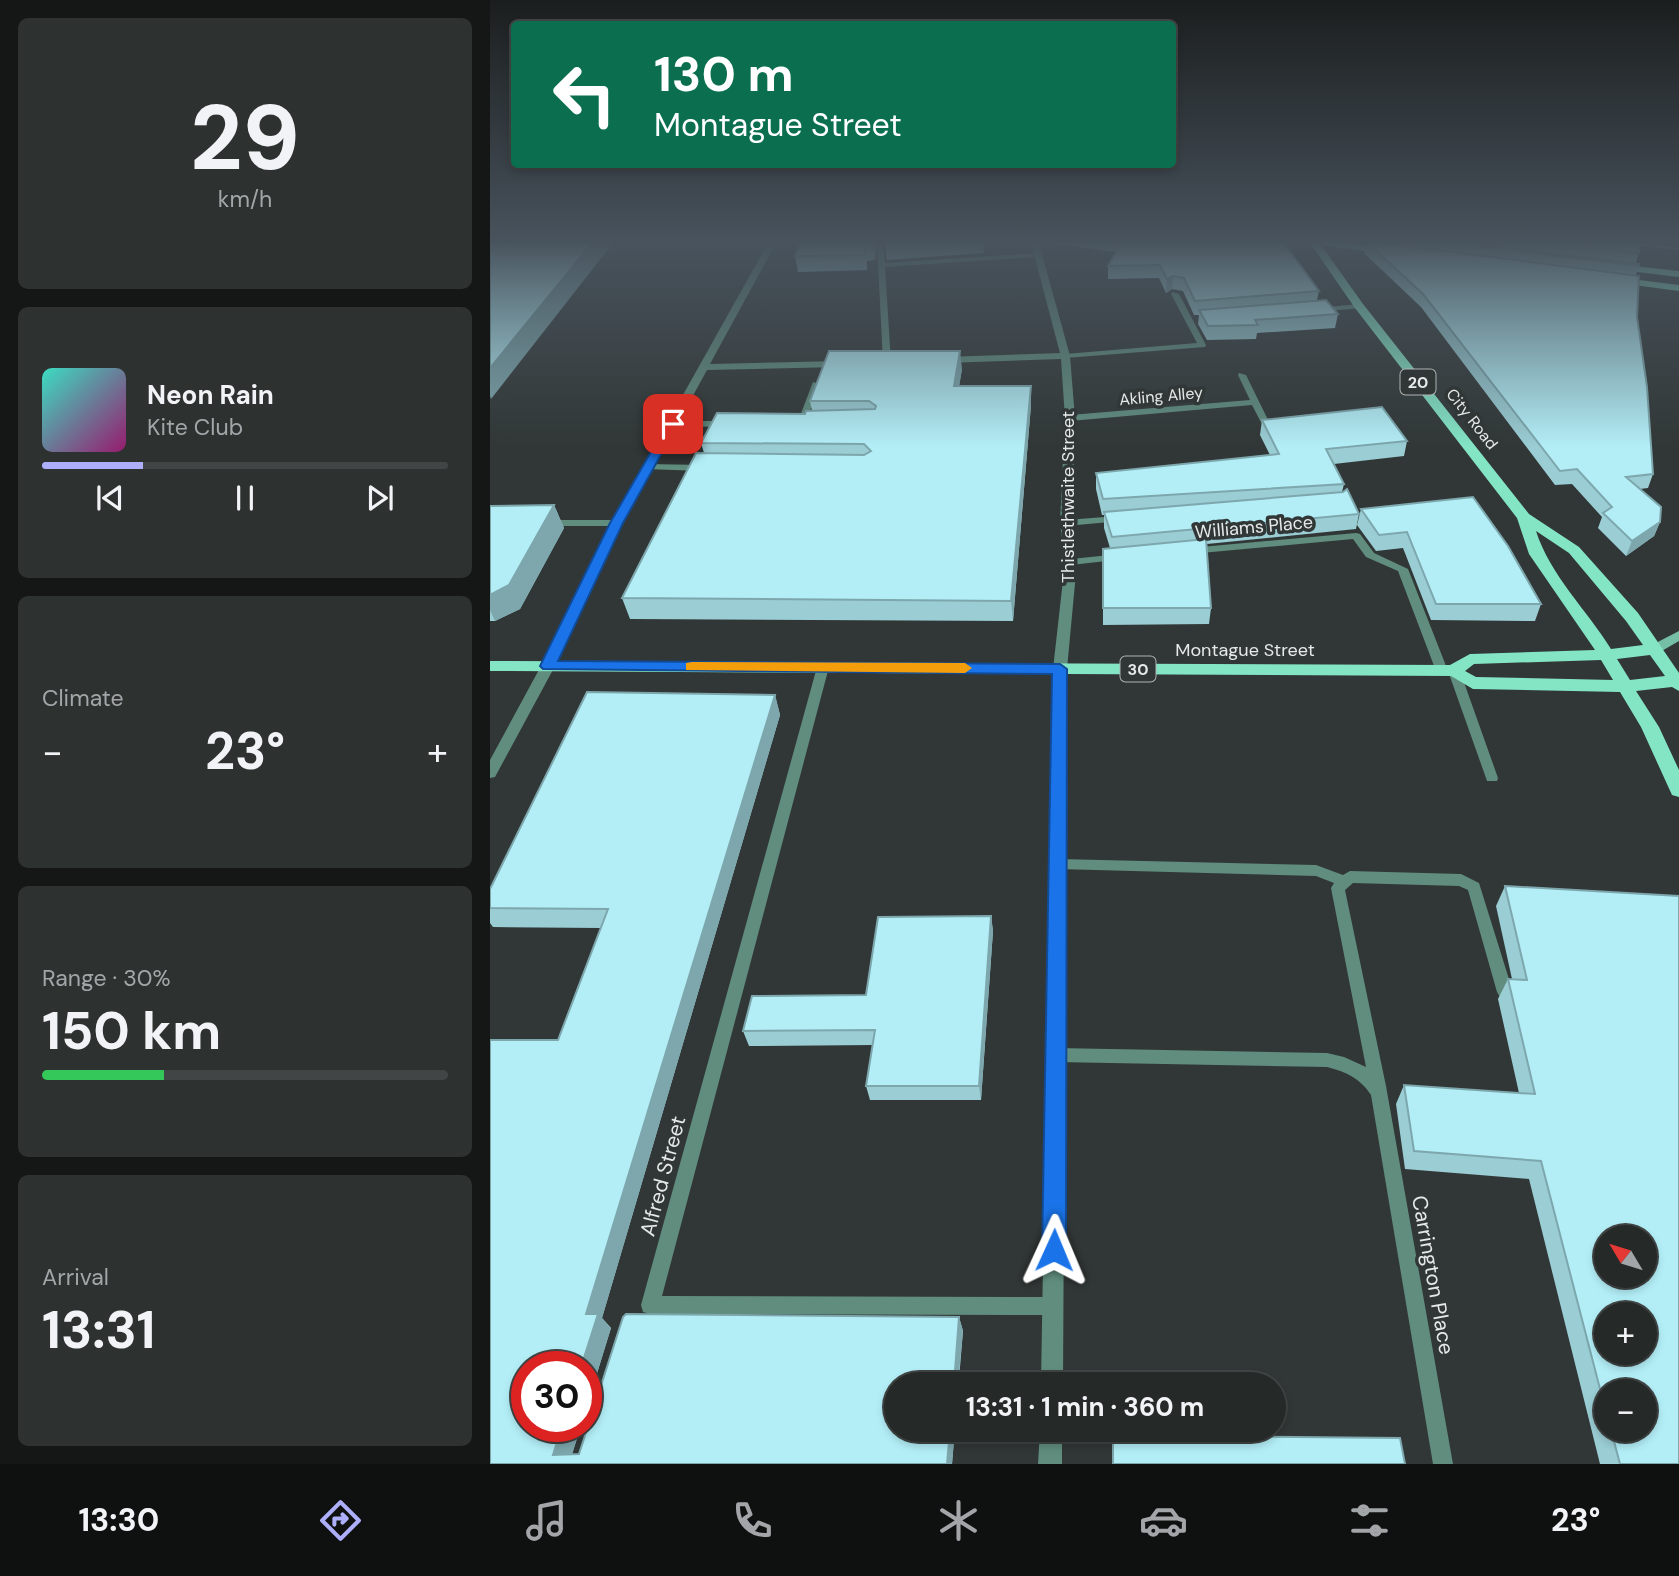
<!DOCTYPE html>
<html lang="en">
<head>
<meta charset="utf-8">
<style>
  body { margin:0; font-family:"DM Sans",sans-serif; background:#2d3130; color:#f1f3f6; height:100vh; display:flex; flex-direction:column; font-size:26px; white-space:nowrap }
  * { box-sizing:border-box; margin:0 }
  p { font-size:23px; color:#a3a6a8 }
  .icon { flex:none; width:38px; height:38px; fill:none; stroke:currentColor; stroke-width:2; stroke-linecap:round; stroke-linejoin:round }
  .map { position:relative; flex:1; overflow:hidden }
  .panel { display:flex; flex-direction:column; gap:18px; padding:18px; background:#141716; width:490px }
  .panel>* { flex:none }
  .hud { position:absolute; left:21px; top:21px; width:665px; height:147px; border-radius:7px; box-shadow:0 4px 10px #0003,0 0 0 2px #424545; background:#0b6e4f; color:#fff; overflow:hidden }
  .needle { width:46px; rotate:308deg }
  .buttons { position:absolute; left:1104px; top:1225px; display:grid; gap:14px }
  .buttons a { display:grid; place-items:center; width:63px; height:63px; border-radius:50%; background:#252928; box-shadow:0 4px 10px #0003,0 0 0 2px #424545; font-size:35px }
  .speed { position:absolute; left:21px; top:1351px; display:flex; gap:14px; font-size:35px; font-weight:700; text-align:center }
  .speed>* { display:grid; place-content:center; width:91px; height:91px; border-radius:50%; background:#252928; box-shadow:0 4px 10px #0003,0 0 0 2px #424545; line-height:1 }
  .speed .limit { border:10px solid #d22; background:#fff; color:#111 }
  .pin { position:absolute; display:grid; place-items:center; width:60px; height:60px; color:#fff; margin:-30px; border-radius:14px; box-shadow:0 4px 10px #0006 }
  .me { position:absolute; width:77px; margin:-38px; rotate:1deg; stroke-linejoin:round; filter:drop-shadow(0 0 5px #0008) }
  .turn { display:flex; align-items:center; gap:24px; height:147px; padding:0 28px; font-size:32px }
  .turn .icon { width:91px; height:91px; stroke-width:2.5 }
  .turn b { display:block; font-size:49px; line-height:60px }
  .big { font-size:52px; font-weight:700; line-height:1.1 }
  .panel .tile { flex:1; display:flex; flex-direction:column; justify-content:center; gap:10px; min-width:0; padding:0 24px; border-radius:10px; background:#2d3130 }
  .panel .dial { align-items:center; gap:0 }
  .dial b { font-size:91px; line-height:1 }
  .song { display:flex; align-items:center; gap:21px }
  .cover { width:84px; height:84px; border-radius:10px; background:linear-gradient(135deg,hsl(170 70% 55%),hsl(320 70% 35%)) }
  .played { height:7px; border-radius:4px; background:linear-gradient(90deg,#adaffb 25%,#424545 25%) }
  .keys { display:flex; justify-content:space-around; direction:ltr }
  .heat { display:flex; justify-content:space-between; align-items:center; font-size:38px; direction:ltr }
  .charge { height:10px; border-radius:5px; background:linear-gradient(90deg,#34c759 30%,#424545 0) }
  .trip { position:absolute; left:394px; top:1372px; width:402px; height:70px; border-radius:35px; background:#252928; box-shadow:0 4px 10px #0003,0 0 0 2px #424545; font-weight:700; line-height:70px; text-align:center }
  .tab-bar { display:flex; height:112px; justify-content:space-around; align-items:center; background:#0f1010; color:#a3a6a8 }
  .tab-bar .icon { width:49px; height:49px }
  .tab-bar .current { color:#adaffb }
  .tab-bar b { font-size:32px; color:#f1f3f6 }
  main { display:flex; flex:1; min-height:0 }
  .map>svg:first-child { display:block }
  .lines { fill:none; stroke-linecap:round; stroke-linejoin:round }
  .lane { fill:#608d7e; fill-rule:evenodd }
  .street { fill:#608d7e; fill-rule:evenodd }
  .secondary { fill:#75bfa6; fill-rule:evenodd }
  .primary { fill:#84e5c5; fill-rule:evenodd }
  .tram { stroke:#9da2a1; stroke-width:2 }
  .wall { fill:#9acdd4; fill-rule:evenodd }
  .shaded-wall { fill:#7da7ad }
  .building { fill:#b3eef7; stroke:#7da7ad; stroke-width:2; fill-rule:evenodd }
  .route { fill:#1a73e8; stroke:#114b97; stroke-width:2 }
  .slow { fill:#f59e0b }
  .labels { text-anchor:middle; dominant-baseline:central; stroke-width:7; stroke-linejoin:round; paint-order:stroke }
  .shield { fill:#313736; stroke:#afb4b3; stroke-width:2 }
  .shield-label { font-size:16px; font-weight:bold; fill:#e5e9e8 }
  .far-street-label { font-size:16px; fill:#e5e9e8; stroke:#313736 }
  .street-label { font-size:18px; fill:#e5e9e8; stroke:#313736 }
  .near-street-label { font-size:21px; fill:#e5e9e8; stroke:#313736 }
</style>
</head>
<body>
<main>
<section class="panel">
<div class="tile dial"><b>29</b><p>km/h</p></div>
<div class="tile">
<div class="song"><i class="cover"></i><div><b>Neon Rain</b><p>Kite Club</p></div></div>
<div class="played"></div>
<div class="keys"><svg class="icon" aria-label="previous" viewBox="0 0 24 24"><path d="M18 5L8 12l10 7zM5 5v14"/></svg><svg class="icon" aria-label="pause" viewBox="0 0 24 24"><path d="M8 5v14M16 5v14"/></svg><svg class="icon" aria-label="next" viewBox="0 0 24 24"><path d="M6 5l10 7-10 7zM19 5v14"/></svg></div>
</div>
<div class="tile"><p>Climate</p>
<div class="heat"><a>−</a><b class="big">23°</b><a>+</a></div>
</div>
<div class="tile"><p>Range · 30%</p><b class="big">150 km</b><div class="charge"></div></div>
<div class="tile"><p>Arrival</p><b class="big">13:31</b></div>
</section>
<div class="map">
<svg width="1189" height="1464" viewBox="0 0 1189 1464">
  <rect width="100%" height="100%" fill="#313736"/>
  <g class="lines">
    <g class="lane">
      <polygon points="387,243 393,243 395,263 549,253 552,255 549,257 395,267 401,362 397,364 393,362"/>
      <polygon points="682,292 689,294 716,345 715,347 575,358 571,356 575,354 707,343 681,294"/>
      <polygon points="869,304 872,304 872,308 827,312 823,310 827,308"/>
      <polygon points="749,373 756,375 781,426 780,428 774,428 762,405 580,421 576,418 580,415 760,400 748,375"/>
      <polygon points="323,382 330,384 315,424 308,426 307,424"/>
      <polygon points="183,421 235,421 239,424 235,427 180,426 179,424"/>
      <polygon points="158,464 213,465 218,468 213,471 155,469 155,465"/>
      <polygon points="628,516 631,517 631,521 576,526 571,523 576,520"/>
      <polygon points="866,533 870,534 884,553 918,569 958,671 956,674 948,674 946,671 908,571 876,557 863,539 700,554 695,551 700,548"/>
      <polygon points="630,554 635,557 634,559 581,565 576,562 581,559"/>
      <polygon points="333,663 339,667 172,1296 564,1297 571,1299 573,1306 571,1313 564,1315 160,1314 153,1312 151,1305 327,667"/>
      <polygon points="964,667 970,671 1008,778 1007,781 997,781 996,778 958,671"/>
      <path d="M568 859 826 865 853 875 860 871 971 874 989 883 1023 992 1020 997 1015 999 1010 997 1007 992 978 890 969 886 863 883 855 890 896 1086 963 1464H943L881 1095C870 1078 856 1072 837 1067L566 1062 560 1060 558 1055 560 1050 566 1048 837 1053 854 1057 876 1067 841 888 844 883 826 876 568 869 563 868 561 864 563 860Z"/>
    </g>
    <g class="street">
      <polygon points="278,243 286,243 220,364 350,361 355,364 350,367 217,370 133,523 65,666 5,777 0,778 0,760 51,666 120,526 55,526 49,523 55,520 123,520"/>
      <polygon points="541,243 549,243 580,356 585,418 582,523 587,562 577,669 573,1384 551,1384 563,669 575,562 570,523 575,418 571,359 454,363 449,360 454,357 570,353"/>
      <polygon points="550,1430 572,1430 572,1464 548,1464"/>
    </g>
    <g class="secondary">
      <polygon points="1185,243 1189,243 1189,246 1186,246"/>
      <polygon points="1189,631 1189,641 1170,652 1160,652 1159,649 1160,646"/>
    </g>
    <g class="primary">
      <path d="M820 243H857L899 249 901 251 896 254 831 245 873 304 1039 514 1089 547 1148 613 1189 673V691L1182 687 1146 691 1169 727 1189 770V797L1182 795 1151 727 1130 692 983 689 961 676 0 671V661L960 665 980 654 1105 650 1039 554 1027 518 865 308ZM1046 531 1079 553 1136 621 1153 645 1121 649C1097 610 1060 575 1046 531ZM1160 655 1175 676 1140 680 1127 659ZM1111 660 1123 680 986 677 975 671 984 664Z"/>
      <polygon points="1126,264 1189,271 1189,277 1122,269 1122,265"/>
      <polygon points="1125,277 1189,285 1189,291 1121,282 1121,278"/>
    </g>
    <polyline class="tram" points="1139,243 1189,249"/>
  </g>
  <g class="wall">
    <polygon points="311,243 387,243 385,260 377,261 377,270 308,272 305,256"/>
    <polygon points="395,243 493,243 494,253 397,260"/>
    <polygon points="567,243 794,243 829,291 827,300 848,314 845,328 767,333 766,339 717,340 708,324 709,315 704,315 693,291 682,289 676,293 669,278 618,279 618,266 626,252 568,244"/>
    <polygon points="876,243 976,243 1149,266 1146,275 1147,317 1163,474 1158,488 1150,489 1170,522 1164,536 1136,556 1108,528 1112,517 1082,484 1065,485 931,307 874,253"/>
    <polygon points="980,243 1149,243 1149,253 1146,263"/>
    <polygon points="472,369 469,386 541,405 523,621 140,619 132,598 214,453 211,443 315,414 322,411 320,401"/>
    <polygon points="772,420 917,441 914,456 844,464 854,484 852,492 869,514 866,529 717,544 721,608 719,624 613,625 613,549 620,548 614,528 614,515 612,515 606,489 606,473 780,455 770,435"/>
    <polygon points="983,497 1051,604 1045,621 941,620 913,548 886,551 867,525 871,509"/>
    <polygon points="64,505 74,528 30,609 5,621 0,621 0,506"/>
    <polygon points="285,695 290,715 112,1318 121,1328 96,1409 96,1367 37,1426 91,1426 82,1454 89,1454 469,1317 473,1331 462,1464 0,1464 68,1040 111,928 3,927 0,923 0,889"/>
    <path d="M1015 886 1189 1464H1110L1039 1179 915 1169 906 1104 914 1085 1029 1093 1008 999 1018 979H1022L1006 906ZM1116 1391 1155 1430H1116Z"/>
    <polygon points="501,916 503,931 491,1100 380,1100 376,1086 383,1045 259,1046 253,1031 376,995"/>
  </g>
  <g class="shaded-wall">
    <polygon points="102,243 123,243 1,399 0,396 0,368"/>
    <polygon points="383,243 387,243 385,260 383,245"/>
    <polygon points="683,276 682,289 676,293 677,279"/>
    <polygon points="470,351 472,369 466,405 464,386"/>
    <polygon points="541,386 541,405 523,621 521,601"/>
    <polygon points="64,505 74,528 30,609 5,621 0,610 0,595"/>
    <polygon points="1170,522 1164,536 1136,556 1142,541"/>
    <polygon points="285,695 290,715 112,1318 121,1328 96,1409 96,1367 91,1367 96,1314"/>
    <polygon points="501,916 503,931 491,1100 489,1086"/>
    <polygon points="469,1317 473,1331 468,1384 464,1384"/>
    <polygon points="72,1426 91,1426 79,1464 63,1455"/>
    <polygon points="460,1430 465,1430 462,1464 457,1464"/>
  </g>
  <g class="building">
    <polygon points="0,243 102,243 0,368"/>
    <polygon points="311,243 383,243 383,245 375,246 375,255 305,256"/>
    <polygon points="631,243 794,243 829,291 705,301 694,278 683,276 677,279 670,265 618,266"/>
    <polygon points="878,243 891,243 1149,276 1147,317 1157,387 1163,474 1136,477 1171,507 1170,522 1142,541 1113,513 1122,507 1087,469 1070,471 933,294"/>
    <polygon points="963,243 976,243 1149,264 1149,266"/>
    <polygon points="1069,243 1149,243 1149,253"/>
    <polygon points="836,300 848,314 765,320 768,325 718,326 709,310"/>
    <polygon points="339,351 470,351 464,386 541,386 521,601 132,598 206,453 374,455 381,451 374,444 211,443 227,413 315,414 316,411 385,409 386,406 379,401 320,401"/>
    <polygon points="892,407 917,441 836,449 854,484 613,499 606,473 789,454 772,420"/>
    <polygon points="857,489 869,514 622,537 614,512 853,492"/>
    <polygon points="983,497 1018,546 1051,604 946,604 917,532 889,535 871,509"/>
    <polygon points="64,505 19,585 0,595 0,506"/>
    <polygon points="716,539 721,608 613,608 613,549"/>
    <polygon points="97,692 285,695 96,1314 108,1314 91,1367 37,1367 37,1426 72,1426 63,1455 89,1454 133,1317 136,1314 469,1317 464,1384 406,1384 406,1430 460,1430 457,1464 0,1464 0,1040 68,1040 118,909 0,908 0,889"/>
    <path d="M1015 886 1189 896V1464H1130L1121 1430H1155V1391H1116V1412L1051 1161 924 1151 914 1085 1045 1094 1018 979 1037 980ZM1116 1237H1155V1276H1116ZM1116 1314H1155V1353H1116Z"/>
    <polygon points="501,916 489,1086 376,1086 385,1030 253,1031 262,996 376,995 388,917"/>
    <polygon points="623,1435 910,1438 915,1464 623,1464"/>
  </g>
  <linearGradient id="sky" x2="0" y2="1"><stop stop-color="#1b1e1e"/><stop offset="0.54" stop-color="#48535d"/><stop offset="1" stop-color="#48535d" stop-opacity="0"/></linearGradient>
  <rect width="1189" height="448" fill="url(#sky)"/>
  <polygon class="route" points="183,421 188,424 133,523 68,661 570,664 577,669 576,1250 572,1258 564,1262 556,1258 552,1250 562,674 53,669 50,666 120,523 177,424"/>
  <polygon class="slow" points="202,662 475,663 482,668 475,673 196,670 196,663"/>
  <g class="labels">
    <g class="shield">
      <rect x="910.5" y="369.5" width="35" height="25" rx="5"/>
      <rect x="630.5" y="656.5" width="35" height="25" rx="5"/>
    </g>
    <g class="shield-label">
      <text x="928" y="382">20</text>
      <text x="648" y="669">30</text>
    </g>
    <g class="far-street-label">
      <text transform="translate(671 396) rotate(-5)">Akling Alley</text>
      <text transform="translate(982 419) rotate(52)">City Road</text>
    </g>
    <g class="street-label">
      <text transform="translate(578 497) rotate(-90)">Thistlethwaite Street</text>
      <text transform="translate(764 527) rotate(-5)">Williams Place</text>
      <text x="755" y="650">Montague Street</text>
    </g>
    <g class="near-street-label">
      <text transform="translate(173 1176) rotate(-75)">Alfred Street</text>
      <text transform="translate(943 1275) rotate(80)">Carrington Place</text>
    </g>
  </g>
</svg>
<div class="buttons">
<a><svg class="needle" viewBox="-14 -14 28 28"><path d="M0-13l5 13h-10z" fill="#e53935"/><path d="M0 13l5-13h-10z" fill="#a3a6a8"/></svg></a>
<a>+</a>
<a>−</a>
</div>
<div class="speed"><div class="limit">30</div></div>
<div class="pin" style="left:183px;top:424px;background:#d93025"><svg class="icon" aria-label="arrive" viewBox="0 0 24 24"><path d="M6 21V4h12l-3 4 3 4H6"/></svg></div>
<svg class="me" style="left:564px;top:1250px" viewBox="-20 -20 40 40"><path d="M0-17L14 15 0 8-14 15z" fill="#1a73e8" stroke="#fff" stroke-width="4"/></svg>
<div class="trip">13:31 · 1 min · 360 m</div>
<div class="hud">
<div class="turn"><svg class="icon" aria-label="left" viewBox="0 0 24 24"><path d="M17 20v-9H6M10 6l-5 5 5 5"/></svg><div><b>130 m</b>Montague Street</div></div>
</div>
</div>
</main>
<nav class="tab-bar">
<b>13:30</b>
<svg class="icon current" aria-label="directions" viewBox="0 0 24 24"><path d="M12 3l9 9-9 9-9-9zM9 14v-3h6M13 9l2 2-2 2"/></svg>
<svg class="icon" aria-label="music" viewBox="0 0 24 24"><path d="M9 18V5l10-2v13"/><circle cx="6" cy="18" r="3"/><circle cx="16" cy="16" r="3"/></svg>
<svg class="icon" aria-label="phone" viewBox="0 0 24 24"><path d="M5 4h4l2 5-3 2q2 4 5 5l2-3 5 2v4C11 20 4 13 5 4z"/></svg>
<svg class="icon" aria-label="climate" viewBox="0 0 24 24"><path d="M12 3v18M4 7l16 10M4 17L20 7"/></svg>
<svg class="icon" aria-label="car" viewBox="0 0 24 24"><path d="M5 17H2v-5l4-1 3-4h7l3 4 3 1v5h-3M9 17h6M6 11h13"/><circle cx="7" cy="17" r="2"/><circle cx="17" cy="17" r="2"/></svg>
<svg class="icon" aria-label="filters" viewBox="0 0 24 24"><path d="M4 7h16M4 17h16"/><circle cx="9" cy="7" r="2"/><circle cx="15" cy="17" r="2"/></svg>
<b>23°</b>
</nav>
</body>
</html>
